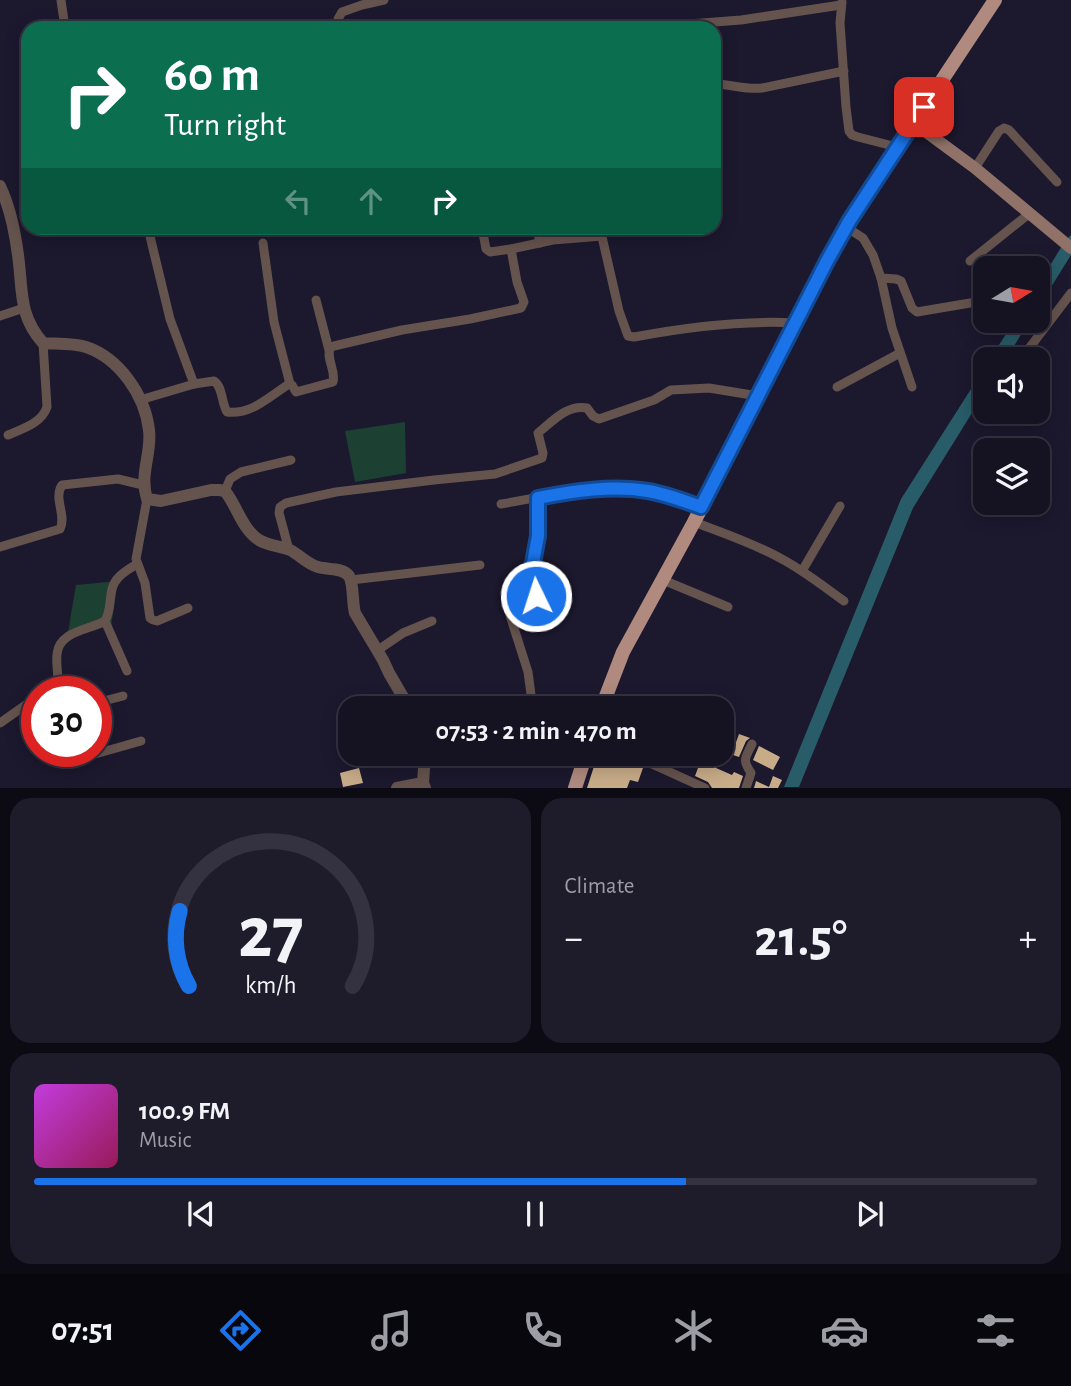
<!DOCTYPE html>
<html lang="en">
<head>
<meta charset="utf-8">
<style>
  body { margin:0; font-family:"Alegreya Sans",sans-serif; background:#1e1b2a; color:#f1f3f6; height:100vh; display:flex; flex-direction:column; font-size:26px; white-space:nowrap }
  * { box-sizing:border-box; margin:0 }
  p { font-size:23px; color:#9d9ea5 }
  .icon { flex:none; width:38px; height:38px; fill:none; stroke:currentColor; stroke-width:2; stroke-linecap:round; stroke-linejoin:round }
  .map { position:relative; height:788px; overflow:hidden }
  .drawer { display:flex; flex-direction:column; gap:10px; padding:10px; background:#0c0a13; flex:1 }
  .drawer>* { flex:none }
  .guide { position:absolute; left:21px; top:21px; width:700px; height:214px; border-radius:21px; box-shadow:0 4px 18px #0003,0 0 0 2px #343240; background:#0b6e4f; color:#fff; overflow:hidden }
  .needle { width:46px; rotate:79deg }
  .controls { position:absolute; left:973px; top:256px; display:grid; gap:14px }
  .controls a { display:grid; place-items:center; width:77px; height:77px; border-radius:14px; background:#151222; box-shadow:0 4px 18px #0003,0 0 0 2px #343240; font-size:35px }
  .speed { position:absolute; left:21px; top:676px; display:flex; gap:14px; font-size:35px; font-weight:700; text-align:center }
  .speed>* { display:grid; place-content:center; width:91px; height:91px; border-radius:50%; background:#151222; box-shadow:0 4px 18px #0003,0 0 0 2px #343240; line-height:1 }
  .speed .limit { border:10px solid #d22; background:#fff; color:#111 }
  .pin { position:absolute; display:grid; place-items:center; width:60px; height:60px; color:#fff; margin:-30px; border-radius:14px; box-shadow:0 4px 10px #0006 }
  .me { position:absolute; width:77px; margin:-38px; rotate:356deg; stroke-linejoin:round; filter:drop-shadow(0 0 5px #0008) }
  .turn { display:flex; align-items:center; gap:24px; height:147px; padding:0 28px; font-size:32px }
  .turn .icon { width:91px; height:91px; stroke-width:2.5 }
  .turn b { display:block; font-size:49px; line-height:60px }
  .lanes { display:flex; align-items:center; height:66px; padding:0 28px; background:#0003; justify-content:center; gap:35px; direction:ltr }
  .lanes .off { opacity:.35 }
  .big { font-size:52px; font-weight:700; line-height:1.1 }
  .drawer .widget { flex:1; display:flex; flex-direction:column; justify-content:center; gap:10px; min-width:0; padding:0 24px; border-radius:21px; background:#1e1b2a }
  .drawer .dial { align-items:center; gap:0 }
  .dial svg { height:182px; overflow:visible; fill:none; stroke:#343240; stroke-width:7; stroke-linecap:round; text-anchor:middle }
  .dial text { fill:#f1f3f6; stroke:none }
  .song { display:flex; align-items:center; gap:21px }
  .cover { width:84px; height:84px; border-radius:10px; background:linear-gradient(135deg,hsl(290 70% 55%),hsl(330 70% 35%)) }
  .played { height:7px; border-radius:4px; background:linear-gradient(90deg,#1a73e8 65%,#343240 65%) }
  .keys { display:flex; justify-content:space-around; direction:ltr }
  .heat { display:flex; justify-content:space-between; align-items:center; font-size:38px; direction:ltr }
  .drawer .tiles { flex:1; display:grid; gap:10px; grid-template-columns:1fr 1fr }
  .widget:last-child { grid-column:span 2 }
  .trip { position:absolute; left:338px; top:696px; width:396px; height:70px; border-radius:21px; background:#151222; box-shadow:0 4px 18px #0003,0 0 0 2px #343240; font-weight:700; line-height:70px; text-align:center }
  .menu { display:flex; height:112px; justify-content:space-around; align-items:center; background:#08070e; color:#9d9ea5 }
  .menu .icon { width:49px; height:49px }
  .menu .on { color:#1a73e8 }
  .menu b { font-size:32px; color:#f1f3f6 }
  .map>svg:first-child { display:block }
  .green { fill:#1c4031 }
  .water { fill:#285c68 }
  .building { fill:#c8ac88 }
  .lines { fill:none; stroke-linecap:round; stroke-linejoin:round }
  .minor { stroke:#65534d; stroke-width:9 }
  .tertiary { stroke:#65534d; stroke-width:12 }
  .secondary { stroke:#907269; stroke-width:12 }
  .primary { stroke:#b08a7f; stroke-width:14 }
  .route-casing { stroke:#114b97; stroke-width:18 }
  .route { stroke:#1a73e8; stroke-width:12 }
</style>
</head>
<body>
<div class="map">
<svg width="1071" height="788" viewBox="0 0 1071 788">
  <rect width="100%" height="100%" fill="#1c182e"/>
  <g class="green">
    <polygon points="405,422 406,473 355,482 345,431"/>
    <polygon points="118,581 111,627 68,632 76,585"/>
  </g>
  <g class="water">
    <polygon points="1071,235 1071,255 1038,308 1038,285 1065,241"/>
    <polygon points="1015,320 1030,320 1006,359 990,359"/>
    <polygon points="985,367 985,392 913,508 799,787 784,787 901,499"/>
  </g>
  <g class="building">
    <polygon points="739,734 750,738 746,741 739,757 727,753 731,744 735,745"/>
    <polygon points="759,746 780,757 773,770 753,760"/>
    <polygon points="598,754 623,754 627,760 643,768 638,782 630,780 627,788 587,788"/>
    <polygon points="648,754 671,754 668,763"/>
    <polygon points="701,760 717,765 716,768 732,775 734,772 743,776 739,788 712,788 708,782 695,776"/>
    <polygon points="359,768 363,783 343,787 340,773"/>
    <polygon points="773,776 782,780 778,788 754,788 756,781 769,787"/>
  </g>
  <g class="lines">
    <g class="minor">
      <polyline points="61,0 65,28"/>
      <polyline points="842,2 840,23 846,107 849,131 852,135 858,137 897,147"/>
      <polyline points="339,28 338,19 342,12 362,5 384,0"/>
      <polyline points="637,28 741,20 841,5"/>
      <path d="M714 84C730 84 746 90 762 88L844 71"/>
      <polyline points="975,168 999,131 1004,128 1009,130 1057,182"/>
      <polyline points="846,227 863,238 873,255 881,278 892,328 912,387"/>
      <polyline points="148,228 170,319 194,384"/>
      <polyline points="482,228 486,249 490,252 511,249 553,240 602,236"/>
      <polyline points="537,228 540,243"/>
      <path d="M600 228 619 311 628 336 634 337C687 327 740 320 795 323"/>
      <polyline points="263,243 274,322 290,384"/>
      <polyline points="970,261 1030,213"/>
      <polyline points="881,278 896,279 901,281 912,308 917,312 976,302"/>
      <polyline points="316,300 329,350"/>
      <polyline points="0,316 24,308"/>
      <polyline points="1021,359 1071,293"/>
      <polyline points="837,387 900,353"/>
      <path d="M140 400 194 384 214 381C223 387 221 402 227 412 252 415 270 396 289 384L292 385 296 392 333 382C336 370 326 360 330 348L334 346 402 330 470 319 521 308 524 302 517 282 511 249"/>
      <path d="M8 435C22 429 42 423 47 407L43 343"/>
      <polyline points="225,491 230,479 241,472 291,460"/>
      <polyline points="147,499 136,559 145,583 150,618 153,620 157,621 188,608"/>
      <path d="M501 504C549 496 600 483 649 491 667 495 684 501 701 507"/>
      <path d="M694 522C723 533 753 543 780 558 803 570 823 586 844 601"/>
      <path d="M0 547 60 529C67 515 53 499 62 485L118 479 143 485"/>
      <path d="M289 550 279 513 280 507 286 503 336 492 434 480 495 474 542 458 543 453 538 433C552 422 567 404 587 408L593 416 599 419 654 400 671 390 709 388 758 396"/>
      <polyline points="802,571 840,506"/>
      <polyline points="351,580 480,565"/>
      <polyline points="663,580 728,607"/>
      <polyline points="105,621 127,671"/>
      <polyline points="378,650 403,633 432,621"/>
      <path d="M58 682C58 673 56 663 57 654 59 631 89 630 105 621 113 608 107 589 118 578 123 572 131 568 137 564"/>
      <polyline points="45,691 61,681 68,685 70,691"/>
      <polyline points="96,703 123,696"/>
      <polyline points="533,709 528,672 507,606 509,602 529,601 536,596 533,563 539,526 538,498"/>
      <polyline points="552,709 553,701"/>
      <polyline points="0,723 37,697"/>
      <polyline points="90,751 95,754 141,741"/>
      <polyline points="630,754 705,788"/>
      <polyline points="425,765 469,754"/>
      <path d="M746 788 751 773C742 759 745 759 752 744"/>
    </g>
    <g class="tertiary">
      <path d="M0 186C10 207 15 232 18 255 23 290 18 315 43 343 56 344 73 343 86 347 119 358 145 395 149 430 152 454 139 474 147 499L161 501 211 490H219L225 491C237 506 242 529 259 540 269 546 280 546 290 550 300 555 307 564 318 567 327 570 342 567 349 576 354 584 352 603 355 613L383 660 389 673 410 709"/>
      <polyline points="423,783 425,754"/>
      <polyline points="397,788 423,783 425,788"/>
    </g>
    <polyline class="secondary" points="914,123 975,168 1071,248"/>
    <g class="primary">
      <polyline points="601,709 623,652 694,522 827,261 872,186 995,0"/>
      <polyline points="575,788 586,754"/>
    </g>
  </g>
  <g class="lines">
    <defs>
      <path id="route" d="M536 596 533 563 538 536V498C573 491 612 485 648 491 666 494 684 501 701 507L827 261 850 220 924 107"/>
    </defs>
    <use href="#route" class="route-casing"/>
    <use href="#route" class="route"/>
  </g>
</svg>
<div class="controls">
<a><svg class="needle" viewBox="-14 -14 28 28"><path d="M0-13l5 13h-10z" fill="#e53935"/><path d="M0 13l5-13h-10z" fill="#9d9ea5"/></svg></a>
<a><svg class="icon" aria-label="sound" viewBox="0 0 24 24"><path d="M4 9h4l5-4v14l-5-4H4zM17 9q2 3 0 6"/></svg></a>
<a><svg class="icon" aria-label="layers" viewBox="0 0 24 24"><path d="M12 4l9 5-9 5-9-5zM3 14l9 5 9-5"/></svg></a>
</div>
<div class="speed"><div class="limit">30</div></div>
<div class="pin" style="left:924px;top:107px;background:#d93025"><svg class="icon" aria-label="arrive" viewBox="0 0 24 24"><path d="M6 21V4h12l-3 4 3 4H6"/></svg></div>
<svg class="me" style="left:536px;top:596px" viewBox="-20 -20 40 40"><circle r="17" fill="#1a73e8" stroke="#fff" stroke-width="3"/><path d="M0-11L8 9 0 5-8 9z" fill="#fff"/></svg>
<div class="trip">07:53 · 2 min · 470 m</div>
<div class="guide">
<div class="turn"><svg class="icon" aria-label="right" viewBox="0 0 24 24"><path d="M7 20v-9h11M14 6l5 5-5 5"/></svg><div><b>60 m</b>Turn right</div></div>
<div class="lanes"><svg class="icon off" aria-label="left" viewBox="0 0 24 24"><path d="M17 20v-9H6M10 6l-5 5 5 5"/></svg><svg class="icon off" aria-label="ahead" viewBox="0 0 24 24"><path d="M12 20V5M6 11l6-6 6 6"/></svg><svg class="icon" aria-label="right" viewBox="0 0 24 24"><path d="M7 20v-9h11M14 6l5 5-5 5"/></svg></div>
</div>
</div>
<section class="drawer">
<div class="tiles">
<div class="widget dial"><svg viewBox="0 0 100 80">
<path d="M14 69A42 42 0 1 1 86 69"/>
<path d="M14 69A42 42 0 0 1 10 36" stroke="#1a73e8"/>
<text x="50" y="56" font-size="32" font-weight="700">27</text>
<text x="50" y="72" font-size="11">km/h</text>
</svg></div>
<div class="widget"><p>Climate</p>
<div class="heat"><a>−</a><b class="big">21.5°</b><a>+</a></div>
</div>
<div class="widget">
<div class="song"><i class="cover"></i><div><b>100.9 FM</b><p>Music</p></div></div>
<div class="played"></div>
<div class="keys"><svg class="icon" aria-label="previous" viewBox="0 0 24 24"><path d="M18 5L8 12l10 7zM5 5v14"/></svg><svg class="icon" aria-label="pause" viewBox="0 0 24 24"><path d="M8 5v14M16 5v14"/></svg><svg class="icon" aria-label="next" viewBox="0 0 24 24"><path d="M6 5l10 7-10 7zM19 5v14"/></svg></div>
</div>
</div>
</section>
<nav class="menu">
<b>07:51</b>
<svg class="icon on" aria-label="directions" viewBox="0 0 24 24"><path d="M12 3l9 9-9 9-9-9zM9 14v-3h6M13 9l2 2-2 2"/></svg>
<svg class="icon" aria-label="music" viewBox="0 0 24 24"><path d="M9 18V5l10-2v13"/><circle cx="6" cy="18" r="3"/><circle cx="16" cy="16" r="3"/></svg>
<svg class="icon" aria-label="phone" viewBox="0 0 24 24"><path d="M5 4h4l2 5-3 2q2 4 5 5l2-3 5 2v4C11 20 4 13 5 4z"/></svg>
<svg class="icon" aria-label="climate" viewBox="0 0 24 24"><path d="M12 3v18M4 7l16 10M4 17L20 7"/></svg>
<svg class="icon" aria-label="car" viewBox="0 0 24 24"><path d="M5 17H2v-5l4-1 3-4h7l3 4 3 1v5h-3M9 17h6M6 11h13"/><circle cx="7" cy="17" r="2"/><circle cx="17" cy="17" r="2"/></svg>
<svg class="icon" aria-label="filters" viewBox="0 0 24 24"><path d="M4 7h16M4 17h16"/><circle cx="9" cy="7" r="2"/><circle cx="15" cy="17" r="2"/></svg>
</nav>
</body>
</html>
